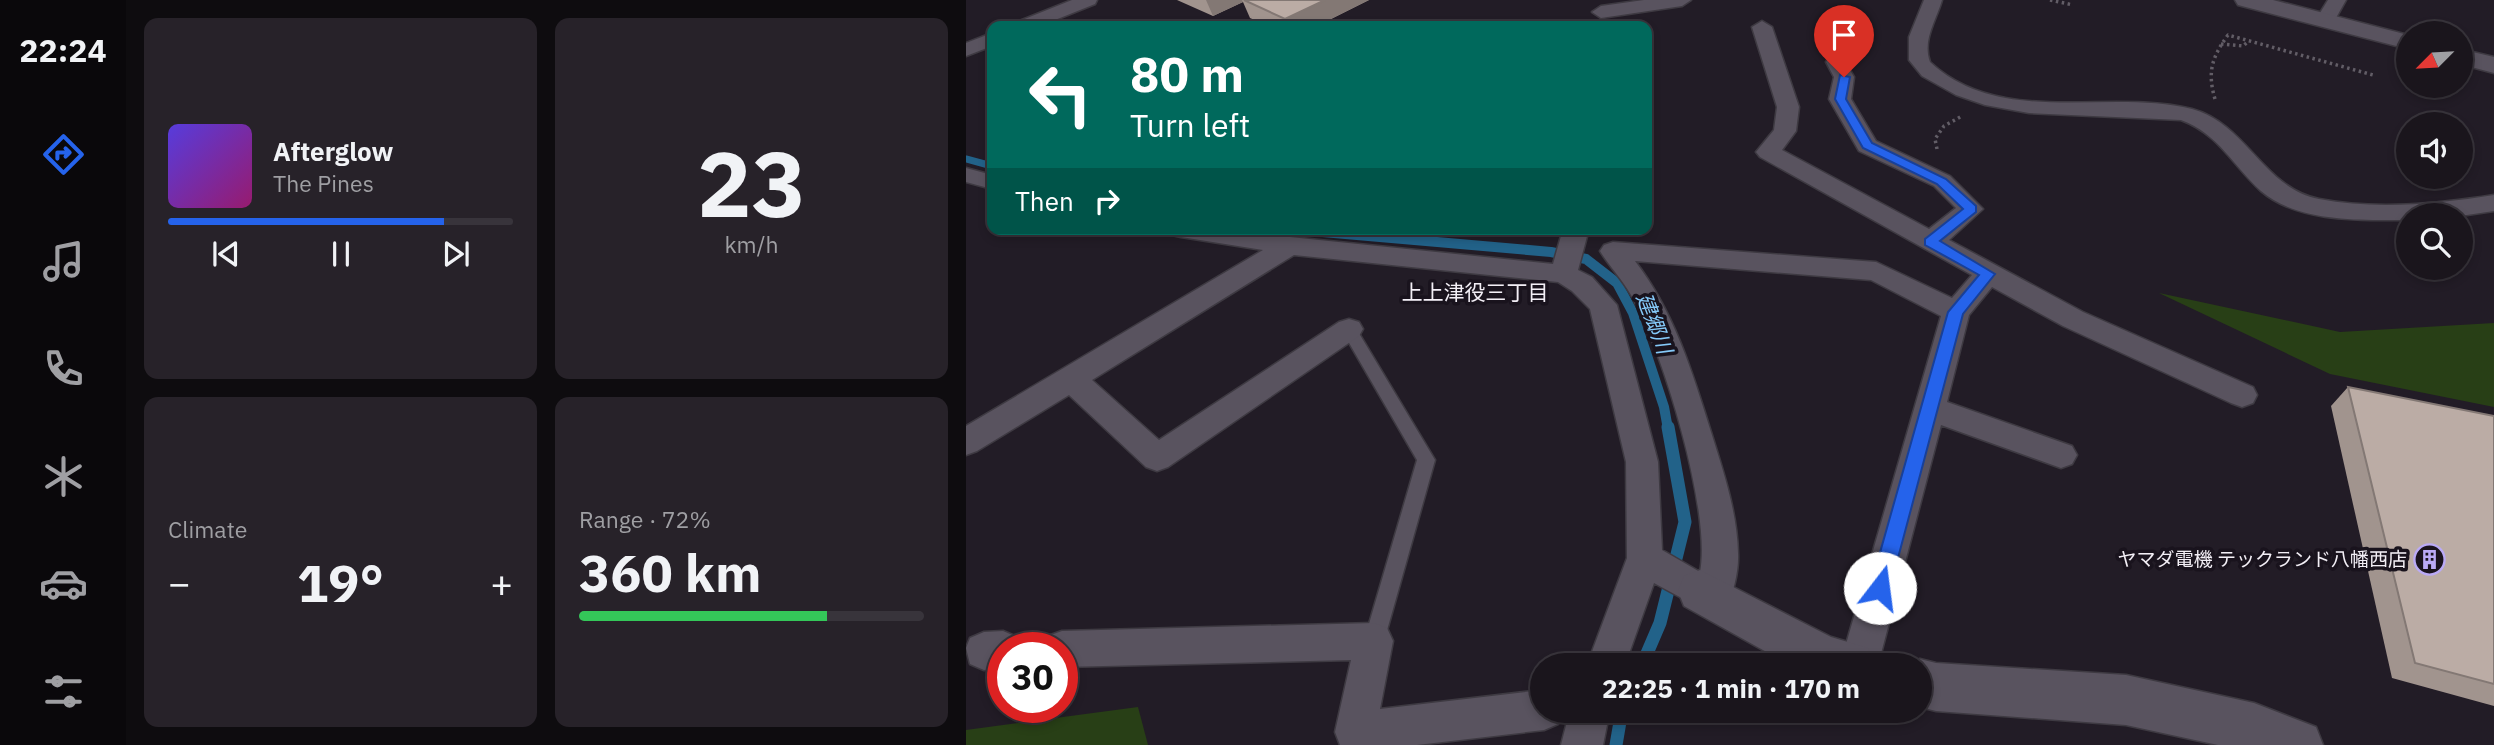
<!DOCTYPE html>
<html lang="en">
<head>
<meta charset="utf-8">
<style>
  body { margin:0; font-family:"IBM Plex Sans","Noto Sans JP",sans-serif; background:#272229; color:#f1f3f6; height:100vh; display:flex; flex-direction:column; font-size:26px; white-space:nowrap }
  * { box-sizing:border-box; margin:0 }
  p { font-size:23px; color:#9f9fa3 }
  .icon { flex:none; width:38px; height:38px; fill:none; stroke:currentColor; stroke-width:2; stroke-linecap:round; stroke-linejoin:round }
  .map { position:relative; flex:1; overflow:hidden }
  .side { display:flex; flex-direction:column; gap:18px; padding:18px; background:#0e0c0f; width:840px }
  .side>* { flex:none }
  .top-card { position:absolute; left:21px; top:21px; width:665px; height:214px; border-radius:14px; box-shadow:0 4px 10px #0003,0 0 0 2px #38343b; background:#00695c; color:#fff; overflow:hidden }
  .needle { width:46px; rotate:246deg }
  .fabs { position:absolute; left:1430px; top:21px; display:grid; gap:14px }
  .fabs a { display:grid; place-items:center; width:77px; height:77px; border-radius:50%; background:#1a151c; box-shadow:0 4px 10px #0003,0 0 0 2px #38343b; font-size:35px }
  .speed { position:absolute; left:21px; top:632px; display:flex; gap:14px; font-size:35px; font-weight:700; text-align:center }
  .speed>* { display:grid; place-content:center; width:91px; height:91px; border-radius:50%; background:#1a151c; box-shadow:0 4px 10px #0003,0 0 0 2px #38343b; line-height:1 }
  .speed .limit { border:10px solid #d22; background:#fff; color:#111 }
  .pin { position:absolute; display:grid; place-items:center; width:60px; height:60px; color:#fff; margin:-72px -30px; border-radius:50% 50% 50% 0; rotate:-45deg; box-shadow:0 0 7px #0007 }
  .pin .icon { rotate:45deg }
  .me { position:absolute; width:77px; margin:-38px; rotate:15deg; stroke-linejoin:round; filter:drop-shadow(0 0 5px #0008) }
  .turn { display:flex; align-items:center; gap:24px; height:147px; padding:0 28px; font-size:32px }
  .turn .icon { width:91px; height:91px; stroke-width:2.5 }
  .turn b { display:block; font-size:49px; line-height:60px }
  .then { display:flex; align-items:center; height:66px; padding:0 28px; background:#0003; gap:14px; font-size:26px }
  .big { font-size:52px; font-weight:800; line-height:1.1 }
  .side .tile { flex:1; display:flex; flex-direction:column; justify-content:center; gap:10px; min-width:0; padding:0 24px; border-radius:14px; background:#272229 }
  .side .dial { align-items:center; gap:0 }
  .dial b { font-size:91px; line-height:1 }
  .song { display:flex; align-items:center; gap:21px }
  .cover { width:84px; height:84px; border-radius:10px; background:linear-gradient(135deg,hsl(250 70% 55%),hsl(320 70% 35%)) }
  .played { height:7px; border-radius:4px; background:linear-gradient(90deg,#2563eb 80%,#38343b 80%) }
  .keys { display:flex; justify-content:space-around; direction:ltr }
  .heat { display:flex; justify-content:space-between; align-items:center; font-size:38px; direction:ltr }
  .charge { height:10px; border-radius:5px; background:linear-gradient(90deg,#34c759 72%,#38343b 0) }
  .side .tiles { flex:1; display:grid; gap:18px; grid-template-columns:repeat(2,1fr) }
  .trip { position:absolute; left:564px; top:653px; width:402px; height:70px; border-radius:35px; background:#1a151c; box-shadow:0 4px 10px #0003,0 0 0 2px #38343b; font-weight:800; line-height:70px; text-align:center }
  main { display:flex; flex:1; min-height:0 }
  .menu { display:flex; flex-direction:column; width:126px; justify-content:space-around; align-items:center; background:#0a080b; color:#9f9fa3 }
  .menu .icon { width:49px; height:49px }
  .menu .on { color:#2563eb }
  .menu b { font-size:32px; color:#f1f3f6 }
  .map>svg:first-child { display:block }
  .green { fill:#283f16 }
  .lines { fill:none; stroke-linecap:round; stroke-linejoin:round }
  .stream-far2 { stroke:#226289; stroke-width:7 }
  .stream-far1 { stroke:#226289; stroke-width:10 }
  .stream { stroke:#226289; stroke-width:13 }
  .service-casing { stroke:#3e3a42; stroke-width:3 }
  .minor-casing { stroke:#3e3a42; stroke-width:3 }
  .tertiary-casing { stroke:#3e3a42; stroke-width:3 }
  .path { stroke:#625d66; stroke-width:3.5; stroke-dasharray:2.5 3.5; stroke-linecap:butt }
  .service { fill:#59535f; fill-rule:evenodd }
  .minor { fill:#59535f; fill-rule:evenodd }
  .tertiary { fill:#59535f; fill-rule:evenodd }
  .wall { fill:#a1948e }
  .shaded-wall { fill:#837874 }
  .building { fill:#bbaca5; stroke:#837874; stroke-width:2 }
  .route { fill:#2563eb; stroke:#184099; stroke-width:2 }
  .labels { text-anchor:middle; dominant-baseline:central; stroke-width:7; stroke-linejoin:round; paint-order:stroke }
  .poi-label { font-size:19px; fill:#f3eff6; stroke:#19131d; text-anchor:end }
  .neighbourhood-label { font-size:21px; fill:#f3eff6; stroke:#19131d }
  .water-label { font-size:21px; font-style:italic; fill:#85c9f8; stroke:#19131d }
</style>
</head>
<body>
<main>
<nav class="menu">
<b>22:24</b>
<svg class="icon on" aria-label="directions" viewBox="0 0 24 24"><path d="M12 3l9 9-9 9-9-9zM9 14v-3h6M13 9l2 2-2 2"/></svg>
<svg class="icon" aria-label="music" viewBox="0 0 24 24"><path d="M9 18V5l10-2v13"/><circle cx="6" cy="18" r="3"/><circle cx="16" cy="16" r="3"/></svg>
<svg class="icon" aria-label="phone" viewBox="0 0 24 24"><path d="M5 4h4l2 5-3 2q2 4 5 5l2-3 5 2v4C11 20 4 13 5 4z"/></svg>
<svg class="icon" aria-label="climate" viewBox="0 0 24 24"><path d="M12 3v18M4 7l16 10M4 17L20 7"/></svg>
<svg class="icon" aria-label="car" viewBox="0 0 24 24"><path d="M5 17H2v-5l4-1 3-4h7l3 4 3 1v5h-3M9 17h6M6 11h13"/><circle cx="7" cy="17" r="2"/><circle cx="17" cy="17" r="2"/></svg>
<svg class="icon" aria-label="filters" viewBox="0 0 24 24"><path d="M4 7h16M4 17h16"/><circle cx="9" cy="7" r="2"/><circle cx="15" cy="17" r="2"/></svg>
</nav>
<section class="side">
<div class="tiles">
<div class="tile">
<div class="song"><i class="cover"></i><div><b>Afterglow</b><p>The Pines</p></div></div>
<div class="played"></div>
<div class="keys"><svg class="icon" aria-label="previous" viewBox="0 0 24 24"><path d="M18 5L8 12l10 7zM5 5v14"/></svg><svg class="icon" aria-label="pause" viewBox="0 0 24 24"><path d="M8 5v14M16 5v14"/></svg><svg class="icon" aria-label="next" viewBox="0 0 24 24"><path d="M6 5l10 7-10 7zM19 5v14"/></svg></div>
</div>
<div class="tile dial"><b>23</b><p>km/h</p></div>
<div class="tile"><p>Climate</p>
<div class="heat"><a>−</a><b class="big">19°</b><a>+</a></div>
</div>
<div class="tile"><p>Range · 72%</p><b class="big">360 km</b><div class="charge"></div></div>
</div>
</section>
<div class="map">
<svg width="1528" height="745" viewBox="0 0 1528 745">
  <rect width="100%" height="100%" fill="#221c26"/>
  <g class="green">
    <polygon points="1193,293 1374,332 1528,323 1528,407 1364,374"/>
    <polygon points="172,707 182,745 0,745 0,730"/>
  </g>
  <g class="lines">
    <polyline class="stream-far2" points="0,159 26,166"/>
    <polyline class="stream-far1" points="322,229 585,252 620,259 651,283 667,313 698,407 702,429"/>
    <g class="stream">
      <polyline points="676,665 694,623 719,522 702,427"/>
      <polyline points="650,745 656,710"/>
    </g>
    <defs>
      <polygon id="service" points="383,324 388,325 469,460 418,641 415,648 408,651 401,648 398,641 451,460 375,329"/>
      <g id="minor">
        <polygon points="106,0 131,0 129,4 74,26 48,26 51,22"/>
        <polygon points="678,0 725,0 716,6 635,18 626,12 635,6"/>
        <path d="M958 0H976C970 21 956 40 964 62 1035 128 1142 88 1226 109 1281 124 1297 188 1353 199 1410 210 1471 204 1528 195V211L1494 216 1442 215V220C1396 220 1332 223 1295 191 1267 166 1253 134 1215 120L1063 113 1019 105 990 95 956 76 943 60V37Z"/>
        <polygon points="1362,0 1380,0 1366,25 1359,27 1349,21"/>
        <path d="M796 21 806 27 833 107 830 131 816 150 963 229 990 208 968 186 893 151 863 99 868 77 860 62 863 58H877L888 77 885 99 910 141 984 176 1017 209 983 240 1117 312 1287 387 1291 395 1287 403 1276 407 1265 403 1097 326 1026 287 1003 315 981 402 1106 446 1111 455 1106 464 1095 468 975 425 912 665H874L975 316 905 280 669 261C708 312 726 371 745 432 757 471 771 511 772 553 773 571 767 594 760 610L747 615 688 583 659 665H621L661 558 660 462 624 309 606 291 592 282 328 255 126 380 193 440 373 322 383 319 393 322 397 329 393 336 202 467 191 471 180 467 103 395 11 451 0 455V426L297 250 215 237 206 235 202 229H270L324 237 587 264 597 229H623L612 270 626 277 651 305 692 462 696 550 734 572C746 512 696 348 665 295 656 279 643 266 634 251L638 245 647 242 910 262 986 298 1006 275 794 157 790 152 808 130 811 107 786 27Z"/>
        <polygon points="26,33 26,46 0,56 0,43"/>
        <polygon points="0,168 26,175 26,189 0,182"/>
        <polygon points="408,623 421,628 427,641 414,709 576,690 576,710 598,710 592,724 578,730 451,745 374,745 369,732 385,660 96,667 96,648 78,648 82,636 96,631"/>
        <polygon points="37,631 51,637 55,648 37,648 37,669 18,670 4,664 0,648 4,638 18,632"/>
        <polygon points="604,710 644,710 637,745 595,745"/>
      </g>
      <g id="tertiary">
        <polygon points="1269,0 1307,0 1442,35 1442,49 1272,5"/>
        <polygon points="1494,49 1528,57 1528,73 1494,64"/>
        <polygon points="734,570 865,637 902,648 909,665 824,665 718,606 712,591 718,576"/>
        <polygon points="954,659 970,663 1160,675 1288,703 1350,727 1357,745 1252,745 1160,725 970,711 954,707 954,665 939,665"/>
      </g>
    </defs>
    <use href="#service" class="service-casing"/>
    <use href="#minor" class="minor-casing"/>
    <use href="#tertiary" class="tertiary-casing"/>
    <g class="path">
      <polyline points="1084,0 1107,5"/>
      <polyline points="1255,44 1277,46 1283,41"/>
      <path d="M1249 99C1241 72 1246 57 1262 35L1407 75"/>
      <polyline points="971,149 969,139 978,126 996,116"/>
    </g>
    <use href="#service" class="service"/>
    <use href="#minor" class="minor"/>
    <use href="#tertiary" class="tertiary"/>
  </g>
  <g class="wall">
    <polygon points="211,0 403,0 351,26 302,26 284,18 277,2 247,16"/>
    <polygon points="1382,387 1528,416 1528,706 1426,678 1365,406"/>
  </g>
  <g class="shaded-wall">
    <polygon points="240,0 276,0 277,2 247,16"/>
    <polygon points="359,0 403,0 351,26 322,26 319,19"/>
  </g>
  <g class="building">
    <polygon points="278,0 359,0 319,19"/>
    <polygon points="1382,387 1528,416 1528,684 1449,663"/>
  </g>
  <polygon class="route" points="874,75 884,77 880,99 906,143 980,179 1010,206 1010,212 974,241 1029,274 997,314 924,588 921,594 914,597 907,594 904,588 982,312 1013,275 959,245 959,239 997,209 971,184 897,148 869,99"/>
  <defs>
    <symbol id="building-ring" viewBox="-11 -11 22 22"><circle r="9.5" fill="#19131d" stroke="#baaaf6" stroke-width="1.5"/><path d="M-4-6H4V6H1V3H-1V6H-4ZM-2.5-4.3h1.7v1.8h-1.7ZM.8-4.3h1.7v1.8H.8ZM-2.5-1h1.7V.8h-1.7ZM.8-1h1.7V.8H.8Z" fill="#baaaf6"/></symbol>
  </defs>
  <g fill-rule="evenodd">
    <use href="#building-ring" x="1446" y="542" width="35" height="35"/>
  </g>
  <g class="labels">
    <g class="poi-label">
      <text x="1441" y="559">ヤマダ電機 テックランド八幡西店</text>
    </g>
    <g class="neighbourhood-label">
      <text x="509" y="292">上上津役三丁目</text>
    </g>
    <g class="water-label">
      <text transform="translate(689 323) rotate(69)">建郷川</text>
    </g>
  </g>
</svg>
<div class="fabs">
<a><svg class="needle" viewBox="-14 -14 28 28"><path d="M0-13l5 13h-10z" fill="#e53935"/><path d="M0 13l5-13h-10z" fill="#9f9fa3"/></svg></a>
<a><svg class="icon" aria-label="sound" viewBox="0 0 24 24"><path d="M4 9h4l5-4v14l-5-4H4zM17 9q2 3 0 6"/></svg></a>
<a><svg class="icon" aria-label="search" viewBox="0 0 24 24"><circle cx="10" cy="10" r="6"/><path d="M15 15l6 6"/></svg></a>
</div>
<div class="speed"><div class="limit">30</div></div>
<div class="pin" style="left:878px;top:77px;background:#d93025"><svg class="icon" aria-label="arrive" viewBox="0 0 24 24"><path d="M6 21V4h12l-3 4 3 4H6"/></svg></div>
<svg class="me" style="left:914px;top:588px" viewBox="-20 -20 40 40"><circle r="19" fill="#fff"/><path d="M0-13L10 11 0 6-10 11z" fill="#2563eb"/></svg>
<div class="trip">22:25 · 1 min · 170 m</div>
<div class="top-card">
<div class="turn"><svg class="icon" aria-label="left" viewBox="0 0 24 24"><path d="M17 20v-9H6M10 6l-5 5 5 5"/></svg><div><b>80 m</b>Turn left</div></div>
<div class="then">Then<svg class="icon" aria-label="right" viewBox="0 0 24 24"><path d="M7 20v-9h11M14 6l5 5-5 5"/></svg></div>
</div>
</div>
</main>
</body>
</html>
